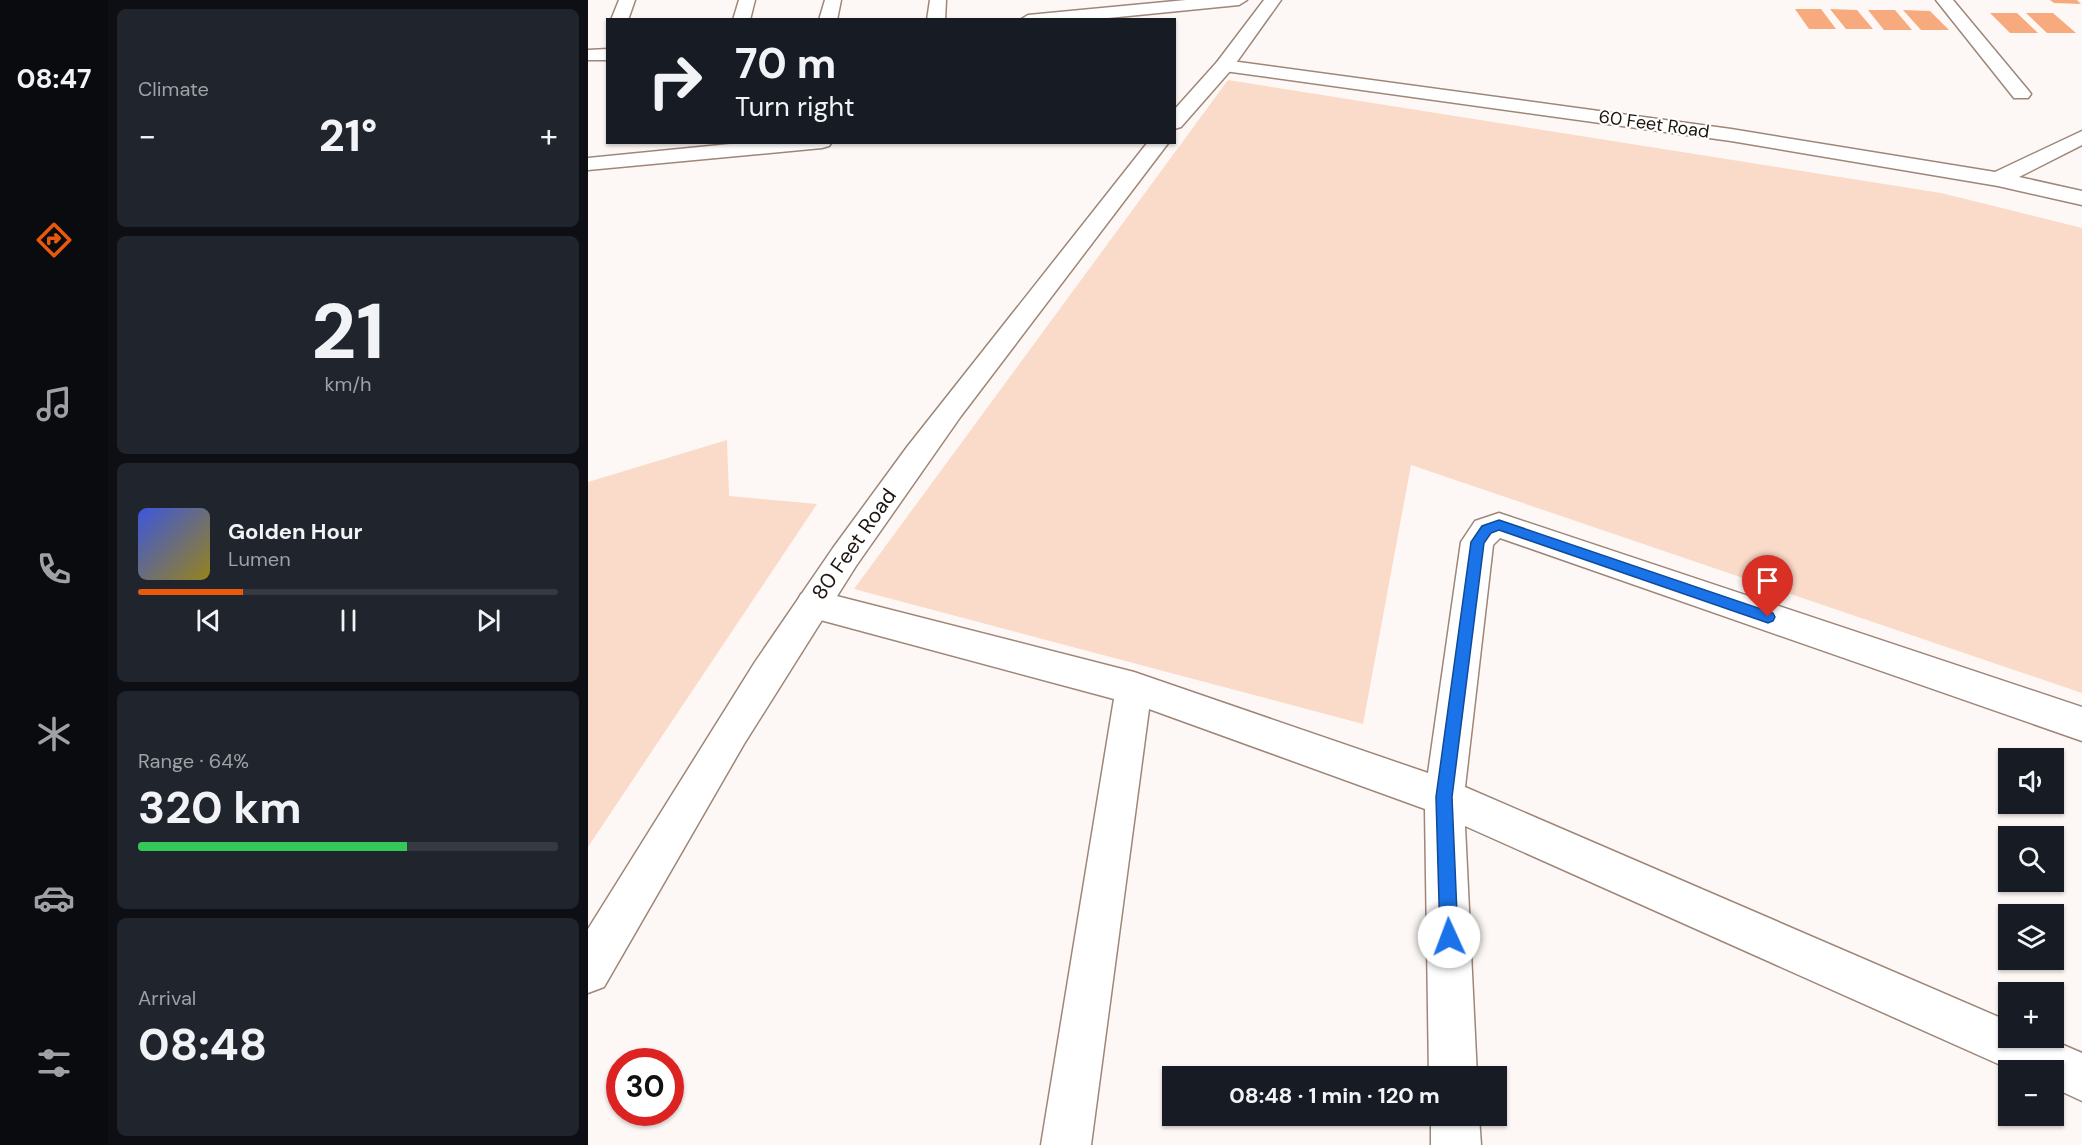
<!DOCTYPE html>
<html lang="en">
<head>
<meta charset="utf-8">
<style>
  body { margin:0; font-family:"DM Sans",sans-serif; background:#20242c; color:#f1f3f6; height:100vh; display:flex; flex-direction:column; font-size:22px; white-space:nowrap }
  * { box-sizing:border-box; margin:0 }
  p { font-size:20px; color:#9ea1a6 }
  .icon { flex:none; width:33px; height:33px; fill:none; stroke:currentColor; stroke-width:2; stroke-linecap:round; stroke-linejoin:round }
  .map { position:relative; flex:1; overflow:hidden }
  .side { display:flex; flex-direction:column; gap:9px; padding:9px; background:#0d0f14; width:480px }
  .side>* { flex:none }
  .top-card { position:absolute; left:18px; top:18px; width:570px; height:126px; border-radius:0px; box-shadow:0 2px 4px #0004; background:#171b24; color:#f1f3f6; overflow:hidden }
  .fabs { position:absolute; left:1410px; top:748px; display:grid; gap:12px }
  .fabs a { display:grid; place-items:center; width:66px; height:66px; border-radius:0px; background:#171b24; box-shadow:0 2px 4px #0004; font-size:30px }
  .speed { position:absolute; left:18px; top:1048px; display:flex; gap:12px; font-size:30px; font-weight:700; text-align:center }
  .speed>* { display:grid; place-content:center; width:78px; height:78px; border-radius:50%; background:#171b24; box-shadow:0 2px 4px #0004; line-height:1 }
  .speed .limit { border:9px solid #d22; background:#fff; color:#111 }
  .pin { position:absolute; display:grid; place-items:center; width:51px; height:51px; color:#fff; margin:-62px -26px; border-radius:50% 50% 50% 0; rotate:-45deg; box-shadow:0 0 6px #0007 }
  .pin .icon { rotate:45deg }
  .me { position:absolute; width:66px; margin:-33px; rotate:358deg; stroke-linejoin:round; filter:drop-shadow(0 0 4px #0008) }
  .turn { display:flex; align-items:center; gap:21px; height:126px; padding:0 30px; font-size:27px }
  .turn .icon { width:78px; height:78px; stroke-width:2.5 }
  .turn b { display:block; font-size:42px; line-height:51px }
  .big { font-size:45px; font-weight:700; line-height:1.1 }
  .side .tile { flex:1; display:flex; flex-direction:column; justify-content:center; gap:9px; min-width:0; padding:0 21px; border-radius:9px; background:#20242c }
  .side .dial { align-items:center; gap:0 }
  .dial b { font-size:78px; line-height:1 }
  .song { display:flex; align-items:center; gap:18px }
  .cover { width:72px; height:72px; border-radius:9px; background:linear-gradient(135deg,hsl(230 70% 55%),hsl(50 70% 35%)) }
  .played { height:6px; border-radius:3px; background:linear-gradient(90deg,#ea580c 25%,#363941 25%) }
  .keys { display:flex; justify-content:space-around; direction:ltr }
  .heat { display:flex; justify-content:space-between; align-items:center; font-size:33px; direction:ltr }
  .charge { height:9px; border-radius:4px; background:linear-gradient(90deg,#34c759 64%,#363941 0) }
  .trip { position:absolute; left:574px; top:1066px; width:345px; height:60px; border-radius:0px; background:#171b24; box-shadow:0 2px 4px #0004; font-weight:700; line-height:60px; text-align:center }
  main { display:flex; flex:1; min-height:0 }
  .dock { display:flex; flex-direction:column; width:108px; justify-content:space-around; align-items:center; background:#090b0e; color:#9ea1a6 }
  .dock .icon { width:42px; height:42px }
  .dock .on { color:#ea580c }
  .dock b { font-size:27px; color:#f1f3f6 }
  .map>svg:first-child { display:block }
  .green { fill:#fadac8 }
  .building { fill:#f7aa7e }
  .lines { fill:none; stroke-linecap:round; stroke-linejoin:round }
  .minor-casing { stroke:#9e8678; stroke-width:3 }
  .major-casing { stroke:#9e8678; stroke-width:3 }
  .minor { fill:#fff; fill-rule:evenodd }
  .major { fill:#fff; fill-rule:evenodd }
  .route { fill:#1a73e8; stroke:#114b97; stroke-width:1.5 }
  .labels { text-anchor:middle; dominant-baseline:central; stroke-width:4.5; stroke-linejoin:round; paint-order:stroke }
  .far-street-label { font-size:18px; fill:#1e150f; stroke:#fff }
  .street-label { font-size:21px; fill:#1e150f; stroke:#fff }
</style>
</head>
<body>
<main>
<nav class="dock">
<b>08:47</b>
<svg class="icon on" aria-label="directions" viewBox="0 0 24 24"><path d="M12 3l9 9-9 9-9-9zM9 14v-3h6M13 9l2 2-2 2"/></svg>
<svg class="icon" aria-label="music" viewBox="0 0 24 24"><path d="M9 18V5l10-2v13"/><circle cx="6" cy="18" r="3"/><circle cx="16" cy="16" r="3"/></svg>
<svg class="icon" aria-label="phone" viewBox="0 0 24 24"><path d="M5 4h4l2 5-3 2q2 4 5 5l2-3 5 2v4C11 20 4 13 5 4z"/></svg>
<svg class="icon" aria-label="climate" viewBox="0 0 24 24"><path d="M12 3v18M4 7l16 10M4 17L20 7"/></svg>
<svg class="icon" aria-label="car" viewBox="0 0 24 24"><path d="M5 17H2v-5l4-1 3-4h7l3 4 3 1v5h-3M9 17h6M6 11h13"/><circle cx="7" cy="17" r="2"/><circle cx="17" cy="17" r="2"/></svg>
<svg class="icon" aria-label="filters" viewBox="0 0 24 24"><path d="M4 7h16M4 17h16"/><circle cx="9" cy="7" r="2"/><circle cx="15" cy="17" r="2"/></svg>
</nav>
<section class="side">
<div class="tile"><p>Climate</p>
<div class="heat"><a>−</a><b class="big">21°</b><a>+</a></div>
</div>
<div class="tile dial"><b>21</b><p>km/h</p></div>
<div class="tile">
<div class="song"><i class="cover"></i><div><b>Golden Hour</b><p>Lumen</p></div></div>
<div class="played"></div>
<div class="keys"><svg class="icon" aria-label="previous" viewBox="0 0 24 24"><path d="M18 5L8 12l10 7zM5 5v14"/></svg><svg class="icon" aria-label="pause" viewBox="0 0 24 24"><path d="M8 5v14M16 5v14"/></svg><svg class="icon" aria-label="next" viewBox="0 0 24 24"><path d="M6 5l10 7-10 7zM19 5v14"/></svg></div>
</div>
<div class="tile"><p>Range · 64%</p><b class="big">320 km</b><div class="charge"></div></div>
<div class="tile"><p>Arrival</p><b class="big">08:48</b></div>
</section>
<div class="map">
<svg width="1494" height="1145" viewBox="0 0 1494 1145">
  <rect width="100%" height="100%" fill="#fdf8f5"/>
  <g class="green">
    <polygon points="640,80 1353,193 1494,228 1494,693 823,465 775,724 266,589"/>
    <polygon points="139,440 141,496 229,504 0,847 0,482"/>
  </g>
  <g class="building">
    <polygon points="1462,0 1489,0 1493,4 1466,3"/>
    <polygon points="1207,9 1233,9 1248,29 1221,29"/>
    <polygon points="1242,9 1269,10 1285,29 1258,29"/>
    <polygon points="1280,10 1307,10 1324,30 1296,30"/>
    <polygon points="1315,10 1342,11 1361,30 1333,30"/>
    <polygon points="1402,13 1429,13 1450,33 1422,33"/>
    <polygon points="1438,13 1465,13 1488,33 1459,33"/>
  </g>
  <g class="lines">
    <defs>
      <g id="minor">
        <polygon points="31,0 47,0 40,20 23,20"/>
        <polygon points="151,0 167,0 162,20 145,20"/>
        <polygon points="237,0 253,0 249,20 231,20"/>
        <polygon points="342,0 358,0 357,20 339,20"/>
        <polygon points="598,0 659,0 651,5 500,20 432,20 440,15"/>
        <polygon points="1348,0 1365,0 1440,90 1443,94 1440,98 1426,98"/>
        <polygon points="20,49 20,60 0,60 0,50"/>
        <polygon points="636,60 1143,129 1407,172 1494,131 1494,145 1431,177 1494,191 1494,205 1410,186 1143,141 629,70 627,66 629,62"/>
        <polygon points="162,142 244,142 241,146 234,148 0,170 0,158"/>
        <polygon points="911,513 1494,707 1494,741 912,538 905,545 877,787 1420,1021 1420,1038 1459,1038 1494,1053 1494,1101 1466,1088 1466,1071 1426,1071 877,826 889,1077 841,1077 837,809 561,709 503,1145 453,1145 526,699 225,618 213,614 208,604 213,594 225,590 546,672 840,773 873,542 887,521"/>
        <polygon points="843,1116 891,1116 893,1145 843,1145"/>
      </g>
      <g id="major">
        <polygon points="676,0 693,0 643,70 593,127 586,129 586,110 629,62"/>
        <polygon points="560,142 581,142 373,416 268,566 156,744 16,987 0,993 0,929 167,662 245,548 319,447"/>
      </g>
    </defs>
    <use href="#minor" class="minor-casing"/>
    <use href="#major" class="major-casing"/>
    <use href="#minor" class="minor"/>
    <use href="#major" class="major"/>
  </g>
  <polygon class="route" points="911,520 1185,613 1187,617 1185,621 1180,623 911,530 903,533 896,543 864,797 870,937 867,943 861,946 854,943 852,937 848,797 883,542 894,526"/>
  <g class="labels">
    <g class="far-street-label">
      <text transform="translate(1066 124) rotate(8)">60 Feet Road</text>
    </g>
    <g class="street-label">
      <text transform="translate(266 544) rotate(-55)">80 Feet Road</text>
    </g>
  </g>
</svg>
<div class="fabs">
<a><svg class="icon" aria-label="sound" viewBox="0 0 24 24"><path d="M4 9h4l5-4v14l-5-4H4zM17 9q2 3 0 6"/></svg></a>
<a><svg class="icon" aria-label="search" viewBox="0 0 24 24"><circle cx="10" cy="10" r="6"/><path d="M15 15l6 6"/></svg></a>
<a><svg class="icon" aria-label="layers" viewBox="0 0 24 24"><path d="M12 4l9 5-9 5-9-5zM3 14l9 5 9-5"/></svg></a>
<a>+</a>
<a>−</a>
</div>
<div class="speed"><div class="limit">30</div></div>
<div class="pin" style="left:1180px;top:617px;background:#d93025"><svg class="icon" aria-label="arrive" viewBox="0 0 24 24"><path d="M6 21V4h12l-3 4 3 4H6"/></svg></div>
<svg class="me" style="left:861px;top:937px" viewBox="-20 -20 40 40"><circle r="19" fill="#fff"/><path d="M0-13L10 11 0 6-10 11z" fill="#1a73e8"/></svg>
<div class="trip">08:48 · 1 min · 120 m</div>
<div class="top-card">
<div class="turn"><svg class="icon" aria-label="right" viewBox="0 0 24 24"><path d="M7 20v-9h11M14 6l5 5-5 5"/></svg><div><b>70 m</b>Turn right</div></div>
</div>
</div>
</main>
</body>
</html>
